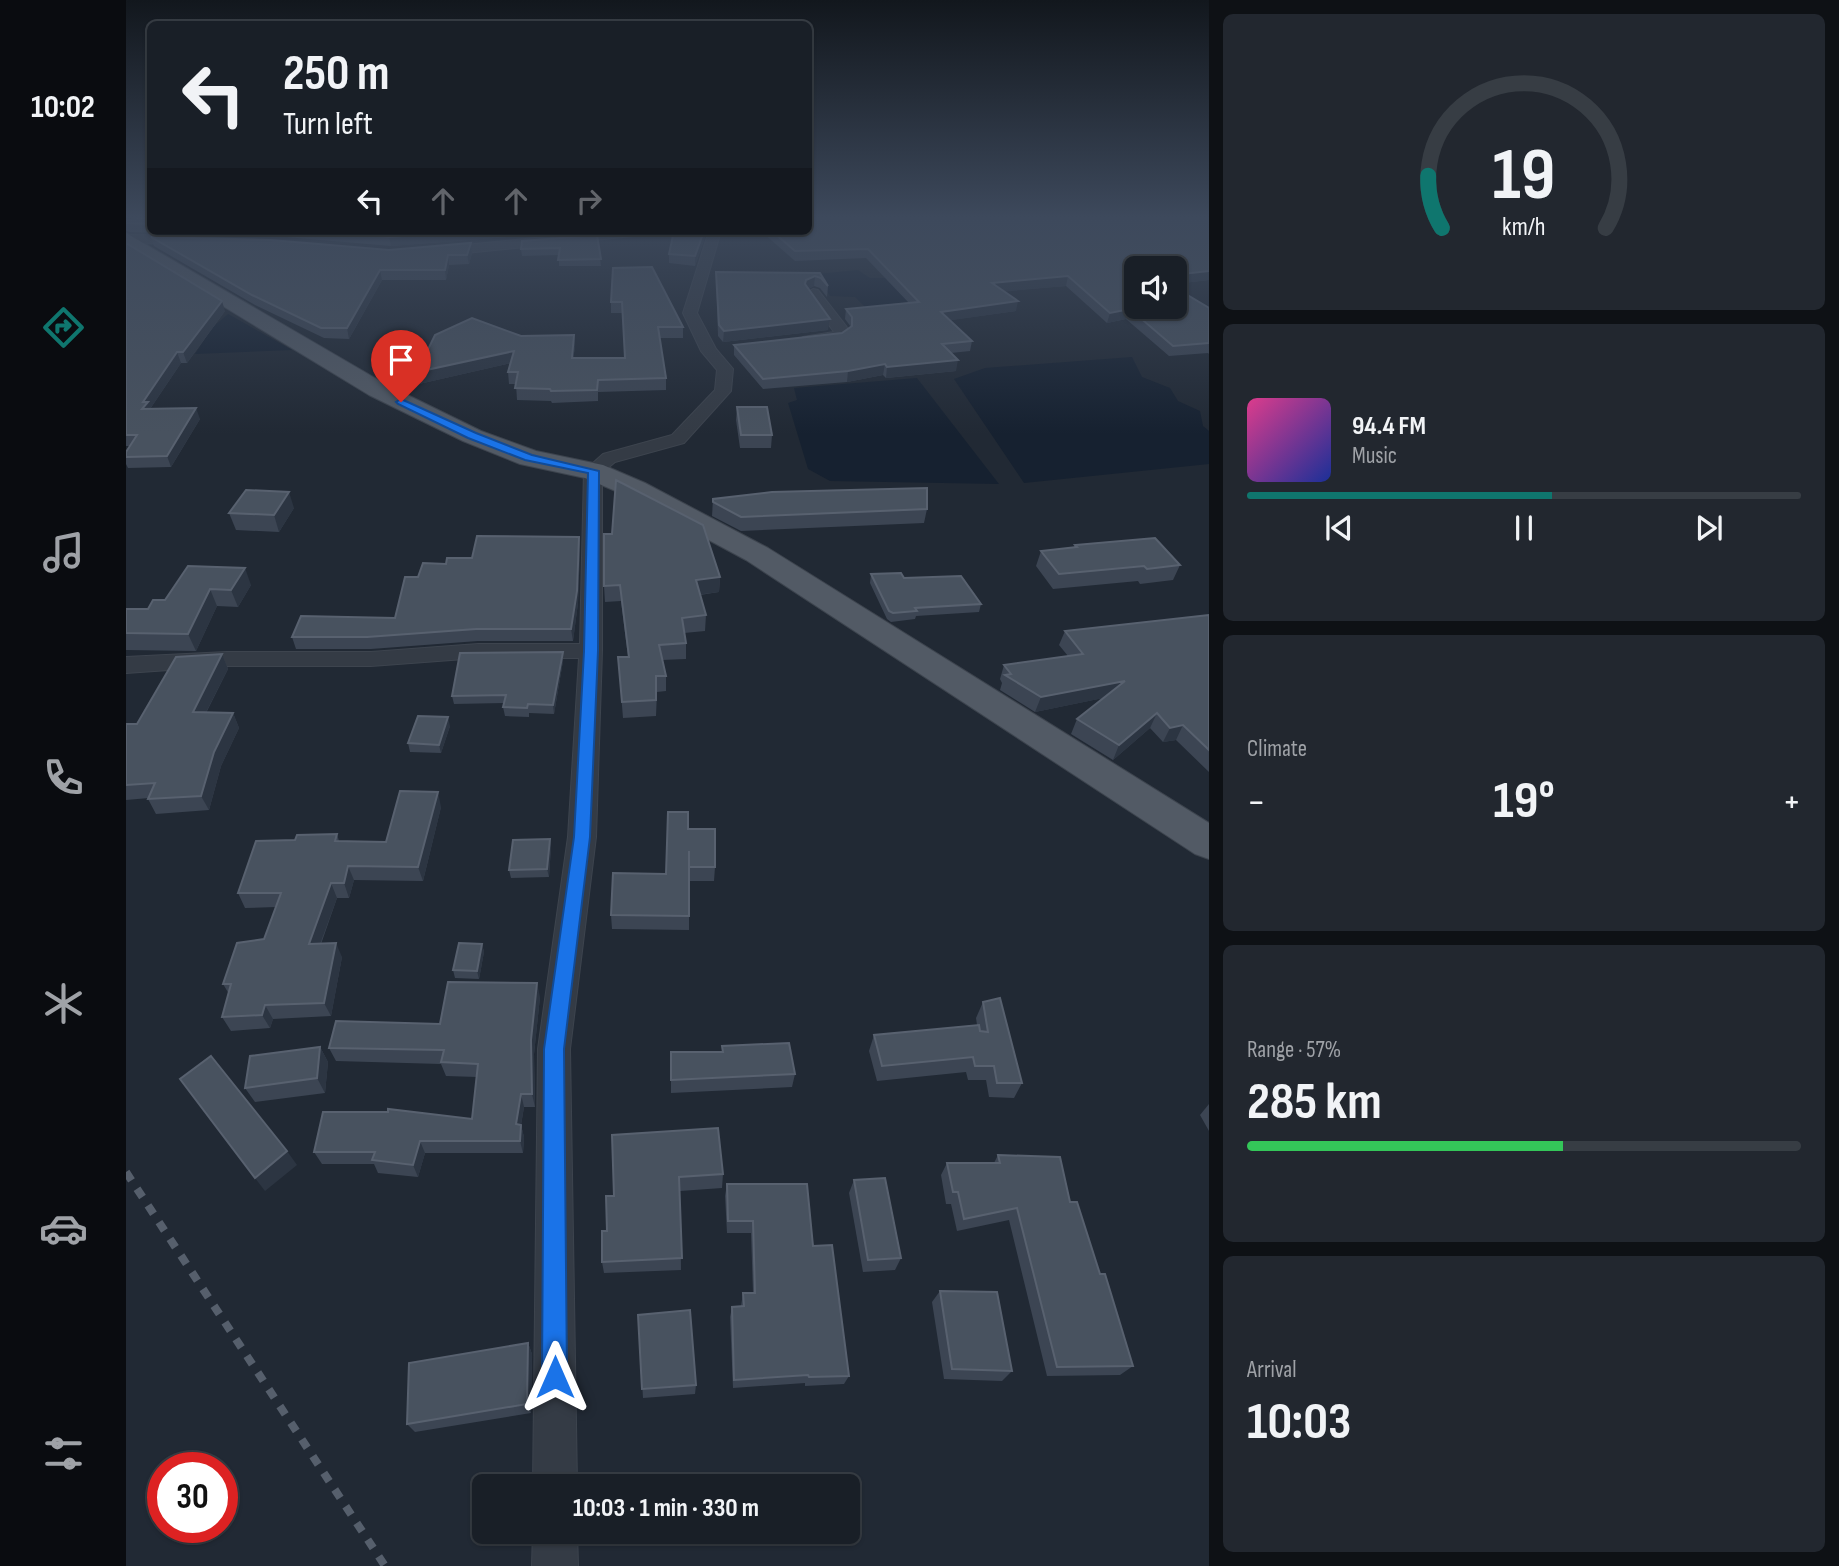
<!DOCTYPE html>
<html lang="en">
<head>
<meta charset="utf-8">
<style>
  body { margin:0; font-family:"Sofia Sans Condensed",sans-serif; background:#22272f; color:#f1f3f6; height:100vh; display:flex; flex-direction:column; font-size:26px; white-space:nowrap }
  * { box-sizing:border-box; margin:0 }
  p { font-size:23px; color:#9fa2a7 }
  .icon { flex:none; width:38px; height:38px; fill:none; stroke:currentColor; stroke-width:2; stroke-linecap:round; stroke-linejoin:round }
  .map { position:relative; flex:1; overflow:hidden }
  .details { display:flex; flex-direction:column; gap:14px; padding:14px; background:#0e1115; width:630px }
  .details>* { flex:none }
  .guide { position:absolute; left:21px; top:21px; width:665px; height:214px; border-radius:10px; box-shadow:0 2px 5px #0004,0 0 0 2px #373d44; background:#191f27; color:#f1f3f6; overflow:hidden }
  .controls { position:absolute; left:998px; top:256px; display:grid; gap:14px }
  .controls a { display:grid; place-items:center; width:63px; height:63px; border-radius:10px; background:#191f27; box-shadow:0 2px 5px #0004,0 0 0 2px #373d44; font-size:35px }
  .speed { position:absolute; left:21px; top:1452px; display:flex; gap:14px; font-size:35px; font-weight:700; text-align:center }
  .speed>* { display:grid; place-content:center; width:91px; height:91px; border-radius:50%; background:#191f27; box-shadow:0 2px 5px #0004,0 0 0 2px #373d44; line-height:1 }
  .speed .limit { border:10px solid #d22; background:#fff; color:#111 }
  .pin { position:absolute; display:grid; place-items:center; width:60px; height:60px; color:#fff; margin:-72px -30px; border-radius:50% 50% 50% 0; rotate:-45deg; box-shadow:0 0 7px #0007 }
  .pin .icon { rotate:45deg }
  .me { position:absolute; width:77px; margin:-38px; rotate:0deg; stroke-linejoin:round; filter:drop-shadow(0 0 5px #0008) }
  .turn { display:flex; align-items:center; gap:24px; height:147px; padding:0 21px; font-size:32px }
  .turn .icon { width:91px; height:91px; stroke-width:2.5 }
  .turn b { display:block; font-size:49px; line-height:60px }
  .lanes { display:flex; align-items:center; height:66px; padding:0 21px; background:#0003; justify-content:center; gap:35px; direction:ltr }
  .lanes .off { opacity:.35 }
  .big { font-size:52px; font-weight:700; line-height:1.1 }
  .details .widget { flex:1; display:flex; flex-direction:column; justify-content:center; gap:10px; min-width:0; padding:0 24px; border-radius:10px; background:#22272f }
  .details .dial { align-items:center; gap:0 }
  .dial svg { height:182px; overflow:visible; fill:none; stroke:#373d44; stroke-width:7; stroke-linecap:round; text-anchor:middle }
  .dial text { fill:#f1f3f6; stroke:none }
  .song { display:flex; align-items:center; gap:21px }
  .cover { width:84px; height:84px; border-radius:10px; background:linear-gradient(135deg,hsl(330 70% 55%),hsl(230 70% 35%)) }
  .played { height:7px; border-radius:4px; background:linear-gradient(90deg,#0f766e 55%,#373d44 55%) }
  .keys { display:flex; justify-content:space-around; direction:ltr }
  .heat { display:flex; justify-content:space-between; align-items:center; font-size:38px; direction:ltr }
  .charge { height:10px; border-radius:5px; background:linear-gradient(90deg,#34c759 57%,#373d44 0) }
  .trip { position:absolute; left:346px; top:1474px; width:388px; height:70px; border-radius:10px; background:#191f27; box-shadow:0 2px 5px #0004,0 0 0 2px #373d44; font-weight:700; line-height:70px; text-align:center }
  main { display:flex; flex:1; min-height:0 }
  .tabs { display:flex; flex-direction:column; width:126px; justify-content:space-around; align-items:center; background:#0a0c10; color:#9fa2a7 }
  .tabs .icon { width:49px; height:49px }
  .tabs .on { color:#0f766e }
  .tabs b { font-size:32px; color:#f1f3f6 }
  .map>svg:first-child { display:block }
  .water { fill:#162130 }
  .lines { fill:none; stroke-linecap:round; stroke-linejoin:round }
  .street-casing { stroke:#3d444e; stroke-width:2 }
  .primary-casing { stroke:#3d444e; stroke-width:2 }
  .street { fill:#343b45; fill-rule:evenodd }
  .primary { fill:#525a65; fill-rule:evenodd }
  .rail { stroke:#565f6c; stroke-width:8; stroke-dasharray:10 10; stroke-linecap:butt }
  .wall { fill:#3c4553 }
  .shaded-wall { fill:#2c3542 }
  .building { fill:#48525f; stroke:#58616f; stroke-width:2 }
  .route { fill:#1a73e8; stroke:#114b97; stroke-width:2 }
</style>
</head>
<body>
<main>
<nav class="tabs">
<b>10:02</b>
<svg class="icon on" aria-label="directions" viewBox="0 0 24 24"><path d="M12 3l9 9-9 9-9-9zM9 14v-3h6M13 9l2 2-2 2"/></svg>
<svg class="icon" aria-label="music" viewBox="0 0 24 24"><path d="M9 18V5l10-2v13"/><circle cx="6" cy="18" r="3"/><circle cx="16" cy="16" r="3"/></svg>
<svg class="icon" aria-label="phone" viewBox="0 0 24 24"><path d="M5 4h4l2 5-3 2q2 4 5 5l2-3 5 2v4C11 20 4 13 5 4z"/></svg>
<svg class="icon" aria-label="climate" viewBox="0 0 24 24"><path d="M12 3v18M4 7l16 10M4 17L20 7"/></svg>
<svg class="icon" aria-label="car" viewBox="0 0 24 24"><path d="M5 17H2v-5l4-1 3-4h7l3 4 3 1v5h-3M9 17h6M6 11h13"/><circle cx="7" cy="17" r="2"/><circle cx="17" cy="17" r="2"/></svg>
<svg class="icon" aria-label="filters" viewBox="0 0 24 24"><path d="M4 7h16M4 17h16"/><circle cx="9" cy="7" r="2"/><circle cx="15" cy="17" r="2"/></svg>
</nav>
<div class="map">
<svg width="1083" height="1566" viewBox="0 0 1083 1566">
  <rect width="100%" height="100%" fill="#212934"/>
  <g class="water">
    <polygon points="732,270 744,278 766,278 876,291 739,307 729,297 704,296 691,274"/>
    <polygon points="102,314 166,350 69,354 86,328"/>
    <polygon points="1006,357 1016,377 1044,388 1052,401 1074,411 1077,426 1083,431 1083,464 898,483 828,379 859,368"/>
    <polygon points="791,378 873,484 704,481 682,469 662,403 671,400 668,388"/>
  </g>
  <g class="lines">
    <defs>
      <g id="street">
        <polygon points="480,231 523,231 517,235 310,256 303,252 310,248"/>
        <polygon points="583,231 595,231 571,313 590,349 607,369 605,391 558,443 489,462 476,473 476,651 470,837 444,1049 451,1486 407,1486 412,1049 442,837 453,658 352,658 245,666 100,666 0,673 0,657 100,652 245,652 352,644 454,644 458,471 477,454 546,435 589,390 591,370 575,351 557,313"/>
        <polygon points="1,235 62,236 68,240 62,244 1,243"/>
        <path d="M687 289 692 290 720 326 724 334C713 344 690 346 677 343L674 340 677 337 708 332 680 293Z"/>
        <polygon points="407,1531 451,1531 452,1566 406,1566"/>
      </g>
      <polygon id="primary" points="0,233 261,385 355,431 410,451 477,465 519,483 642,548 1083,823 1083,859 1069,854 620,560 499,495 459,478 394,464 337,441 243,395 0,247"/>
    </defs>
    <use href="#street" class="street-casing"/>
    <use href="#primary" class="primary-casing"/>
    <use href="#street" class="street"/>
    <use href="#primary" class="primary"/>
    <polyline class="rail" points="0,1172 259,1566"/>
  </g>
  <g class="wall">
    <polygon points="24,215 24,231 460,231 265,246 148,236 4,232 0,231 0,221 23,217"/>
    <polygon points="1083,215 1083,280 1048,284 1048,268 1010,268 1083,308 1083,354 1082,353 1043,356 1000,319 981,323 940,286 879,291 890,311 824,320 846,341 844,351 825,353 830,371 760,378 757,375 721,382 637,389 608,355 608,345 716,333 725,327 719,319 720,309 783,303 740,258 669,261 635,231 682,231"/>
    <polygon points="548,231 581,231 569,266 543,263 543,254"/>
    <polygon points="471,235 475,266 433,266 433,255 396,256 395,249"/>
    <polygon points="25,237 263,250 345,243 346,253 343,264 323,265 320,280 256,280 223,339 198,338 129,305 28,246"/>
    <polygon points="0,243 99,311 61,363 55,363 24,409 74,419 45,467 2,468 0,464 0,452 4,446 0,446"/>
    <polygon points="487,268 557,327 557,338 534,338 540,378 540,390 472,392 472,401 426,403 425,401 391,400 390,384 383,384 382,372 385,363 293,384 395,336 448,335 449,347 447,358 499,358 497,313 485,313 485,302"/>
    <polygon points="590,272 694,273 702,286 701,297 694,288 688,286 682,289 702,330 597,342 592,336"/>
    <polygon points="611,407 646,435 645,448 614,448 610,420"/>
    <polygon points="587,499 801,509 798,523 615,531 586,516"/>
    <polygon points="168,508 153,532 110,530 103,513"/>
    <polygon points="453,537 454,549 452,603 447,641 352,641 245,649 170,649 166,637 269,618 320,564"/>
    <polygon points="949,545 1054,565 1047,580 1014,584 1012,581 927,589 910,566 915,551 948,547"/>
    <polygon points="62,566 125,585 112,607 91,606 70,651 0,650 0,609 22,609 39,600"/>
    <polygon points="745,574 778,578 855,604 853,612 790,616 789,619 765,622 761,619 744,583"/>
    <polygon points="594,577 593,592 574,595 580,615 579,631 558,633 560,643 560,659 536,660 540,676 540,691 531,692 530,716 497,718 492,657 502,657 495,601 479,602 478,586"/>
    <polygon points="1083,615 1083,772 1050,740 1037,742 1024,728 987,760 945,734 951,719 977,698 909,712 874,690 876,683 874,679 878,665 942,656 933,645 939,631"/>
    <polygon points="437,652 437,661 428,714 403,713 403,717 379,716 377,707 378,703 328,704 326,696"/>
    <polygon points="96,654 102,669 80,713 107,713 113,728 95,766 83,810 30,814 22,799 23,798 0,800 0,724 11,724"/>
    <polygon points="324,726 315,753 284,752 282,743"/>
    <polygon points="315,807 297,881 228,880 223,898 211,898 195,944 216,957 205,1016 147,1019 144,1028 105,1031 96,1017 103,994 97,984 138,939 150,907 119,908 112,893 169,840 211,834 213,841 260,842"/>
    <polygon points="562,829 589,867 588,881 563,881 563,875 563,930 486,929 485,915 540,874"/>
    <polygon points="424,839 425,847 423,877 385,878 383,870"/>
    <polygon points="356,944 358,952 353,979 329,978 327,970"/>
    <polygon points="414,997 408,1054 409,1107 398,1107 395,1125 398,1137 397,1153 299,1153 292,1177 252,1173 248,1164 196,1164 188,1152 346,1119 351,1077 320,1076 315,1064 210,1061 203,1048 314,1024"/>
    <polygon points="857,1002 896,1083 888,1098 863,1097 860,1080 842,1080 840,1072 751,1081 743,1051 748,1035 851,1025 850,1018"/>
    <polygon points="596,1046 669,1074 666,1087 545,1093 545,1052 596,1052"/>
    <polygon points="194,1047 202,1062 199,1093 129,1102 119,1088"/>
    <polygon points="1083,1104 1083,1131 1074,1115"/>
    <polygon points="486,1135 597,1174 596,1188 554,1191 555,1270 478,1273 476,1262 481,1231 488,1196"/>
    <polygon points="872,1155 944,1202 974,1274 1007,1366 994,1375 921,1376 883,1220 831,1231 825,1204 820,1204 815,1175 821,1163 868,1163"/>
    <polygon points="728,1180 775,1258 769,1270 737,1272 723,1193"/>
    <polygon points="601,1184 687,1246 723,1376 718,1384 679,1386 679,1383 607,1388 604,1317 606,1307 615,1306 617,1293 627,1293 625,1233 601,1233 599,1196"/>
    <polygon points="814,1291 886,1371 876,1381 818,1379 806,1302"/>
    <polygon points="512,1315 570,1385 569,1394 517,1398"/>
    <polygon points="402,1343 406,1354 405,1413 289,1432 281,1424"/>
  </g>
  <g class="shaded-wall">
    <polygon points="0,215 17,215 0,217"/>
    <polygon points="341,231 460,231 265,246 263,237"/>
    <polygon points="578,231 581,231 569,266 569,256"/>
    <polygon points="345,243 346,253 343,264 341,255"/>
    <polygon points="322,255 323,265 320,280 319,270"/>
    <polygon points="254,270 256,280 223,339 221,328"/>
    <polygon points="1083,271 1083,280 1048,284 1048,275"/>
    <polygon points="689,276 688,286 679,291 680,280"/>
    <polygon points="942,276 940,286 864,293 866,283"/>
    <polygon points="96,301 99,311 61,363 57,352"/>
    <polygon points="892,301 890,311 813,322 815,312"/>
    <polygon points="1004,309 1000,319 981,323 984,313"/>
    <polygon points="704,319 702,330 597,342 598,331"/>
    <polygon points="448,335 449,347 446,370 446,358"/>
    <polygon points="388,351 390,362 293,384 291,372"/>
    <polygon points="51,352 55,363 24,409 16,409 17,402"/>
    <polygon points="832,360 830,371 760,378 761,367"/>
    <polygon points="759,364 757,375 721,382 722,371"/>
    <polygon points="70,408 74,419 45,467 41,456"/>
    <polygon points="163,492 168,508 153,532 148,515"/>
    <polygon points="453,537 454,549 452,603 447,641 445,629"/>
    <polygon points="119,568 125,585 112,607 105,590"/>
    <polygon points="594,577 593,592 570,595 570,580"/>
    <polygon points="84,589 91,606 70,651 62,634"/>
    <polygon points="437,652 437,661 428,714 427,705"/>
    <polygon points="96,654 102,669 73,726 67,712"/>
    <polygon points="999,681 992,695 909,712 915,697"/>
    <polygon points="107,713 113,728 95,766 83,810 75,796 88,752"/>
    <polygon points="1031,713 1024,728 987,760 993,745"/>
    <polygon points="322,717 324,726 315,753 313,745"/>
    <polygon points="1057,725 1050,740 1037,742 1044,728"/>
    <polygon points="312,792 315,807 297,881 292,867"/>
    <polygon points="424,839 425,847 423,877 421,869"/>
    <polygon points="222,866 228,880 223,898 218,883"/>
    <polygon points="205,883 211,898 189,958 183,944"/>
    <polygon points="210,943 216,957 205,1016 198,1003"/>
    <polygon points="356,944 358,952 353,979 351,971"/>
    <polygon points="411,983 414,997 408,1054 409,1107 406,1094 405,1040"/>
    <polygon points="139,1005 147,1019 144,1028 136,1015"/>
    <polygon points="194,1047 202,1062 199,1093 191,1078"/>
    <polygon points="395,1094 398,1107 393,1137 390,1124"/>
    <polygon points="395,1125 398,1137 397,1153 394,1141"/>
    <polygon points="294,1141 299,1153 292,1177 287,1165"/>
    <polygon points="161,1151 171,1165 139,1191 129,1178"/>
    <polygon points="402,1343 406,1354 405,1413 401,1404"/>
  </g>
  <g class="building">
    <polygon points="23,215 24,215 24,224 0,223 0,221 23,217"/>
    <polygon points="682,215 1083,215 1083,271 1048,275 1048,268 1010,268 1010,306 1048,306 1048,287 1083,308 1083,343 1047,346 1004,309 984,313 942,276 866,283 892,301 815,312 846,341 816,344 832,360 761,367 759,364 722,371 637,379 608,345 716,333 726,326 726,317 720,309 793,302 742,249 669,251 646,231 682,231"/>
    <polygon points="191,231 341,231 263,237"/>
    <polygon points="548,231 578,231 569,256 543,254"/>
    <polygon points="471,235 475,259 432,260 434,248 395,249 396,241"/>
    <polygon points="25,237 145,240 263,250 345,243 341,255 322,255 319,270 254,270 221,328 195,328 126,295"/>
    <polygon points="0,243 96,301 57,352 51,352 17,402 22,402 16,409 70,408 41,456 0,457 0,452 11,435 0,435"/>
    <polygon points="526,267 557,327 532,327 540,378 472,380 471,390 425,391 424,389 389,388 392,372 382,372 388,351 291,372 309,335 346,318 395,336 448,335 446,358 499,358 496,302 485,302 487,268"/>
    <polygon points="590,272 694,273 702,286 695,278 689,276 680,280 679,284 704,319 598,331 593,325"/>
    <polygon points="611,407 641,407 646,435 615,435"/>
    <polygon points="490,480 577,525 594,577 570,580 580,615 556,618 560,643 533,645 540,676 530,676 530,700 496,702 492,657 503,657 494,585 478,586 478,534 486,534"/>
    <polygon points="801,488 801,509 615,517 587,502 587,499 646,492"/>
    <polygon points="120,490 163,492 148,515 103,513"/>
    <polygon points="351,536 453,537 451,591 445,629 350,629 241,637 166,637 175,616 269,618 279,577 292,577 297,563 320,564 321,558 346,558"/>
    <polygon points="1029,538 1054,565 1021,569 1018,566 933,574 915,551 951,547 949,545"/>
    <polygon points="62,566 119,568 105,590 84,589 62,634 0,633 0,609 22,609 27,600 39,600"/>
    <polygon points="775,573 778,578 835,576 855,604 789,608 791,611 767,613 763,611 745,574"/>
    <polygon points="1083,615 1083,750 1057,725 1044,728 1031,713 993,745 951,719 999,681 915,697 879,675 885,674 878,665 957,654 939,631"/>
    <polygon points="437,652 427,705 402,704 401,708 377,707 380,695 326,696 334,653"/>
    <polygon points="96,654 67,712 107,713 88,752 75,796 22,799 29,783 0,785 0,724 11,724 50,657"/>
    <polygon points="292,716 322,717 313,745 282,743"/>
    <polygon points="274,791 312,792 292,867 222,866 218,883 205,883 183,944 210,943 198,1003 139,1005 136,1015 96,1017 105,984 97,984 111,943 138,939 155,893 112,893 130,841 169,840 171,835 211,834 209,841 260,842"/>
    <polygon points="542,812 562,812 562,829 589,829 589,867 563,867 563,851 563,916 485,915 487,873 540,874"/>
    <polygon points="424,839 421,869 383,870 387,840"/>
    <polygon points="333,943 356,944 351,971 327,970"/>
    <polygon points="322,982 411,983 405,1040 406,1094 395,1094 390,1124 395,1125 394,1141 294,1141 287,1165 246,1160 249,1152 188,1152 197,1112 262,1112 262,1109 346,1119 352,1064 315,1062 318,1050 203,1048 210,1021 314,1024"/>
    <polygon points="874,998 896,1083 871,1083 868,1066 849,1066 847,1057 756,1066 748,1035 853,1025 854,1031 862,1032 857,1002"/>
    <polygon points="663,1043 669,1074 545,1080 545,1052 597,1052 596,1046"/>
    <polygon points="194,1047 191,1078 119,1088 124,1056"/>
    <polygon points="85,1056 161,1151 129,1178 54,1079"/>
    <polygon points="592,1128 597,1174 553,1177 556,1258 476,1262 476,1231 481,1231 480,1196 488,1196 486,1135"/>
    <polygon points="872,1155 934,1157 944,1202 951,1202 974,1274 979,1274 1007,1366 931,1367 891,1208 838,1219 832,1192 827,1192 821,1163 874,1163"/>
    <polygon points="759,1178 775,1258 742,1260 728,1180"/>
    <polygon points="601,1184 681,1184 687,1246 706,1245 723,1376 683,1377 682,1375 608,1380 606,1307 618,1306 617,1293 629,1293 627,1221 602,1221"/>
    <polygon points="814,1291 871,1292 886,1371 826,1369"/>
    <polygon points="564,1310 570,1385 516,1389 512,1315"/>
    <polygon points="402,1343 401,1404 281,1424 283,1363"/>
  </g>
  <linearGradient id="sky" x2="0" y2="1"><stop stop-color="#12171d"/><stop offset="0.5" stop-color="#3d495c"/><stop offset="1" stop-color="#3d495c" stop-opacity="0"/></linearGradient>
  <rect width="1083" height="434" fill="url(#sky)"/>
  <polygon class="route" points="275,399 350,433 406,455 473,471 472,651 464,837 438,1049 441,1377 438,1385 429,1389 420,1385 416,1377 418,1049 448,837 458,651 462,473 399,460 342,438 272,404 270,402"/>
</svg>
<div class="controls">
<a><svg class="icon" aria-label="sound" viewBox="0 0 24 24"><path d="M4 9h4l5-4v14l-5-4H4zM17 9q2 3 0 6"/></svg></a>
</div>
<div class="speed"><div class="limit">30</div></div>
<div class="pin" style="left:275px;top:402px;background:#d93025"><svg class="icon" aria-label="arrive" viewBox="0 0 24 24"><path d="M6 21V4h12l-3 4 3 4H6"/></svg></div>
<svg class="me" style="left:429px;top:1377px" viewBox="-20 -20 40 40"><path d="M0-17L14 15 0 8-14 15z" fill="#1a73e8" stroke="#fff" stroke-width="4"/></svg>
<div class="trip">10:03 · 1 min · 330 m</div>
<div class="guide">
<div class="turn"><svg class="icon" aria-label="left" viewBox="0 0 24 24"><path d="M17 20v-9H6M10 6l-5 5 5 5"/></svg><div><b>250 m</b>Turn left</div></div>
<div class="lanes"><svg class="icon" aria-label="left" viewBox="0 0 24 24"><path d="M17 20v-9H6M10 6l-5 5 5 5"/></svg><svg class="icon off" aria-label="ahead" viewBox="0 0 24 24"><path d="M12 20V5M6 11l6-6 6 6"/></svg><svg class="icon off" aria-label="ahead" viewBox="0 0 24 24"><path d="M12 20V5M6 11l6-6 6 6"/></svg><svg class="icon off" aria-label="right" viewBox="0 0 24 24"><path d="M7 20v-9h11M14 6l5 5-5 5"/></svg></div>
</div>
</div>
<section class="details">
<div class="widget dial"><svg viewBox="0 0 100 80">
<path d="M14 69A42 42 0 1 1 86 69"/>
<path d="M14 69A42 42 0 0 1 8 46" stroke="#0f766e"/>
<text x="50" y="56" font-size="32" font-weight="700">19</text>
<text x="50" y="72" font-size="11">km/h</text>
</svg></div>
<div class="widget">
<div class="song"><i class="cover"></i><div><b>94.4 FM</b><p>Music</p></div></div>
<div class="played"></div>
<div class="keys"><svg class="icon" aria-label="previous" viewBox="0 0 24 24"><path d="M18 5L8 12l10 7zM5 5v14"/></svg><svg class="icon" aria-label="pause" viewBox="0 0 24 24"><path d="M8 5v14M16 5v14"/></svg><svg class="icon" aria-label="next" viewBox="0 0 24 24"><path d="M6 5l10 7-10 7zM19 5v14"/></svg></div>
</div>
<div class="widget"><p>Climate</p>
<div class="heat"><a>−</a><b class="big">19°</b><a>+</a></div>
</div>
<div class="widget"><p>Range · 57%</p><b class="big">285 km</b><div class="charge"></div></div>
<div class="widget"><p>Arrival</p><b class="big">10:03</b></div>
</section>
</main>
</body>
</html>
